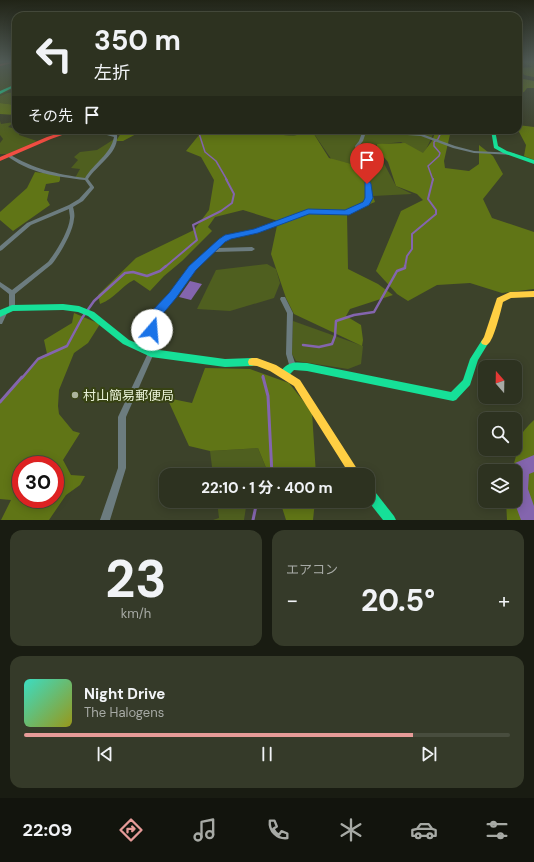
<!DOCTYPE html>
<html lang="ja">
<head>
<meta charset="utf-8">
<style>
  body { margin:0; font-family:"DM Sans","Noto Sans JP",sans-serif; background:#353a29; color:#f1f3f6; height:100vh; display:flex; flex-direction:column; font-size:15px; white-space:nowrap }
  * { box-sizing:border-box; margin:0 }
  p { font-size:13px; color:#a7aaa5 }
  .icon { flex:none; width:22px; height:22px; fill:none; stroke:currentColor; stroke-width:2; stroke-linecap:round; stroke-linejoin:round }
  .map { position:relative; height:520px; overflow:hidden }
  .sheet { display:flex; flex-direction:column; gap:10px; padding:10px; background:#191c12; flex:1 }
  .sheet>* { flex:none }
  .hud { position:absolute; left:12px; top:12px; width:510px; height:122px; border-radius:12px; box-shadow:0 2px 10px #0003,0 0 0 1px #484d3e; background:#2d3220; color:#f1f3f6; overflow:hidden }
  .needle { width:26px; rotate:340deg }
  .controls { position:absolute; left:478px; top:360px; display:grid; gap:8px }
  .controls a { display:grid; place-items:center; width:44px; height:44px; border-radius:8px; background:#2d3220; box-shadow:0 2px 10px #0003,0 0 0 1px #484d3e; font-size:20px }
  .speed { position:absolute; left:12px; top:456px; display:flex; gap:8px; font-size:20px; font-weight:700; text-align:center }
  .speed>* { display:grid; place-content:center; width:52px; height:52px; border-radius:50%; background:#2d3220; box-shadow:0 2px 10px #0003,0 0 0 1px #484d3e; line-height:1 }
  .speed .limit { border:6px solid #d22; background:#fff; color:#111 }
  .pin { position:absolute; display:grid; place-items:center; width:34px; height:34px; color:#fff; margin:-41px -17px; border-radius:50% 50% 50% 0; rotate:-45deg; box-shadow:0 0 4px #0007 }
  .pin .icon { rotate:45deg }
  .me { position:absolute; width:44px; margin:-22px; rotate:18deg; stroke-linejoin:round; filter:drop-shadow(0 0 3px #0008) }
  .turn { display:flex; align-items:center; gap:14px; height:84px; padding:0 16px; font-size:18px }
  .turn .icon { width:52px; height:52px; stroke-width:2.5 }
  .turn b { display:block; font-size:28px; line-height:34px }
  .then { display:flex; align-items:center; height:38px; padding:0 16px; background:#0003; gap:8px; font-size:15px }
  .big { font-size:30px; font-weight:700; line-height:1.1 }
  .sheet .tile { flex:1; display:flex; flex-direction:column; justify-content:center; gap:6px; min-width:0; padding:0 14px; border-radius:12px; background:#353a29 }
  .sheet .dial { align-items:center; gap:0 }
  .dial b { font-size:52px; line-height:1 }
  .song { display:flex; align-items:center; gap:12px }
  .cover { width:48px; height:48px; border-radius:6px; background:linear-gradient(135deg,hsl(170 70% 55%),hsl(60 70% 35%)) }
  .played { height:4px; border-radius:2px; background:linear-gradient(90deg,#e69b98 80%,#484d3e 80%) }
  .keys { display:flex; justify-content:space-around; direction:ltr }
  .heat { display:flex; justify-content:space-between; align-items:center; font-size:22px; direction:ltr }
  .sheet .tiles { flex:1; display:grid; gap:10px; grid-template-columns:1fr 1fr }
  .tile:last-child { grid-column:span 2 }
  .trip { position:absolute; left:159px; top:468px; width:216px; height:40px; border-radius:12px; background:#2d3220; box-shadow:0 2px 10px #0003,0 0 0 1px #484d3e; font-weight:700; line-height:40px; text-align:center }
  .dock { display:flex; height:64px; justify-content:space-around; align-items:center; background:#12140d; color:#a7aaa5 }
  .dock .icon { width:28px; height:28px }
  .dock .current { color:#e69b98 }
  .dock b { font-size:18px; color:#f1f3f6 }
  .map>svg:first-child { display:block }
  .built { fill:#465320 }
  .green { fill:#4f5f1f }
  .forest { fill:#607516; fill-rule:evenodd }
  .water { fill:#8465ae }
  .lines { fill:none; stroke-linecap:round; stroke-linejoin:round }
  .stream-far3 { stroke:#8465ae; stroke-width:1.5 }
  .stream-far2 { stroke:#8465ae; stroke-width:2 }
  .stream-far1 { stroke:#8465ae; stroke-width:2.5 }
  .stream { stroke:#8465ae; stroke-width:3 }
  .river { fill:#8465ae; fill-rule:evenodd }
  .street { fill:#6c7c7f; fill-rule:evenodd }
  .fast { fill:#16e098; fill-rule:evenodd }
  .slow { fill:#ffcf43; fill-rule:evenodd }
  .jam { fill:#f24e42; fill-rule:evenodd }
  .route { fill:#1a73e8; stroke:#114b97 }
  .poi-dot { fill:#acb49a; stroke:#374213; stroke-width:1.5 }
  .labels { text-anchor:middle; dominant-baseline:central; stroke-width:4; stroke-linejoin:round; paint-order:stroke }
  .near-poi-label { font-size:13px; fill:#e9f1d7; stroke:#374213; text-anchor:start }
</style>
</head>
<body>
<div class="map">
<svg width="534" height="520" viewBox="0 0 534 520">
  <rect width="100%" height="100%" fill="#3c422a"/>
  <polygon class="built" points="0,61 16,61 16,87 0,96"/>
  <g class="green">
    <polygon points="16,92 16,105 0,103 0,96 7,93"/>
    <polygon points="0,121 1,124 14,122 8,127 20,130 19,135 37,141 8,154 0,154 0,143 3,139 0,135"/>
    <polygon points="265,130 435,130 423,156 401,142 374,145 396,186 412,194 373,196 363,166 332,160 312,131 293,136 266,133"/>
    <polygon points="116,138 111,150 85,178 75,178 80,169 71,168 78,160 74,157 80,152 97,150"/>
    <polygon points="267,264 276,269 280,283 274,298 230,311 197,309 216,270"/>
    <polygon points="293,321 363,346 361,364 348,369 296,361 292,354"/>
    <polygon points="258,448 266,468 266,475 213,475 210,451"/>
    <polygon points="217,501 247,501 244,520 213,520 219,518"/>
  </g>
  <g class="forest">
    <polygon points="518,61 534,61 534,77 524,75 522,71 518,70 518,68 533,67"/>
    <polygon points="518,78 534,81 534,88 527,88 524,92 518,93 518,84 520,81"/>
    <polygon points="0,103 16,105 16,115 0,114"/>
    <polygon points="518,125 534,127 534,160 524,156 526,145 518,130"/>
    <polygon points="123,130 156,130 153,134 140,132 123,141 116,141"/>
    <path d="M203 130H265L266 133H264L293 136 312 131 329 158 363 167 375 202 347 213 348 269 378 284 393 295 350 309 346 316 361 325 363 340 362 346 294 314 286 298 271 254 278 221 243 210 215 217 208 227 212 231 182 261 164 276 150 291 134 280C121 286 116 298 100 304L98 295 136 258 194 230 209 210 214 180 201 157 186 151Z"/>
    <polygon points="436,130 451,130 444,161 445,168 469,171 479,164 479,145 493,156 503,174 483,199 492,218 534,232 534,289 502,293 470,283 437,285 408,301 397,294 376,271 401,211 423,200 417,194 396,186 388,162 377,149 377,144 405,143 423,153 432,141"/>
    <polygon points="35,172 60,175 60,180 59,182 46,184 44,191 49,191 47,200 50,205 13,231 0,220 0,212 27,188"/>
    <path d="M74 313 100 324 88 343 74 353 59 390 58 406 59 414 73 431 80 433 63 460 71 475 85 476 80 485 66 495 49 520H1L11 500 0 499V402L37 361 42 356 47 354 44 340 72 323ZM21 465H55V499H21Z"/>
    <polygon points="205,368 250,369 289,383 312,412 316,475 269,475 258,448 210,451 189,446 167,398 192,403"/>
    <path d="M534 420V520H507L506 501H515V471H510C518 458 515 453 519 441 521 432 528 426 534 420Z"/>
    <polygon points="280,501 315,501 313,520 286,520"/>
  </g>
  <polygon class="water" points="190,281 202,284 191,300 179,297"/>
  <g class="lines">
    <g class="stream-far3">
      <polyline points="198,130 205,152 216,161 227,180"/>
      <polyline points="433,180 428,166 439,156 440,153 434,146 434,142 438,139 442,130"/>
    </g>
    <g class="stream-far2">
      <polyline points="165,267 197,240 193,225 221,211 232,203 234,194 226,179"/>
      <polyline points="405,267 407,256 412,249 412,234 436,214 436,210 428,199 433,179"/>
    </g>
    <g class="stream-far1">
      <polyline points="303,345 319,347 332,344 335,336 336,321 354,315 374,312 397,271 405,268 405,266"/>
      <polyline points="263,376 263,378"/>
      <polyline points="22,378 38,359 67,346 82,318 94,301 125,273 133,272 147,276 160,271 166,266"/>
    </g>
    <g class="stream">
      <polyline points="263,377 268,396 272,475"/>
      <polyline points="0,402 22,377"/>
      <polyline points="253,520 257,501"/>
    </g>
    <polygon class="river" points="534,455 534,472 529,474 528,489 534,506 534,520 521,520 514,501 515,471 512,471 515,463"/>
    <g class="street">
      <polygon points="518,79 519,80 519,84 518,85"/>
      <path d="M89 130H96L117 135C119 153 97 165 88 179L94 187V188L83 201 73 207C74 211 75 215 74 219 73 232 60 254 52 264L15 294V308L14 310H10L9 308V294L0 287V282L12 290 48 262C56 252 69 231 70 218 70 215 69 212 69 209L31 225 2 250 0 251V246L27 223 69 205 79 199 90 187 85 180C58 177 28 173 6 155L9 154C34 169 56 174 85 178 94 163 111 154 114 137Z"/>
      <path d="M363 130 422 134 455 146 474 151 513 153 515 154 513 155 474 153 453 148 421 136 366 132 363 141 359 146C362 165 377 186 369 205L346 214 319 212 302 215 258 232 230 237 218 248 252 247 255 249 252 251 214 252 194 269 174 298 159 315 155 330 154 353 126 417V468L110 520H100L118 468V417L148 353 149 330 153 314 170 294 190 267 226 235 255 230 301 213 319 210 345 212 365 203C370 183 358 165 355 146L359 141Z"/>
      <polygon points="281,297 285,297 293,313 292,354 296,366 294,368 292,369 290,368 286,354 287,313 280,299"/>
      <polygon points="3,309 7,309 8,311 2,324 0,324 0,315"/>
    </g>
    <g class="fast">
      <polygon points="16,84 16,86 0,94 0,91"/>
      <polygon points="491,130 495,130 498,146 507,151 534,160 534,164 503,153 494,148"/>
      <polygon points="63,304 79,306 94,312 129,340 152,349 225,359 252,358 255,359 256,362 255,365 252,366 225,367 151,357 123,344 88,316 78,312 63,310 13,311 0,317 0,310 12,305"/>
      <path d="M485 339 488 340 489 342 478 360 470 385 456 400 453 401 307 371 294 370C290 374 287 379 281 377L279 374C287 361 294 362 307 363L451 392 463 380 470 359 482 340Z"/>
      <polygon points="368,486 372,488 394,516 396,520 383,520 368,501"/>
    </g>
    <g class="slow">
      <path d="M534 291V297L511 298 503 302C501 310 494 340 488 344 486 346 485 345 482 344L481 342 484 337 497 298 510 292Z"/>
      <polygon points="252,358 257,358 276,365 300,380 361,475 350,475 294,386 270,371 257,366 249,365 248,362 249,359"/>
    </g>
    <g class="jam">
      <polygon points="13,61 16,61 16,62 0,66 0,64"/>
      <polygon points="69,130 76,130 51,139 0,161 0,157 47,137"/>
    </g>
  </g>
  <linearGradient id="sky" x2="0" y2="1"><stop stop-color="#212417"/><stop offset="0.46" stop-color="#505a55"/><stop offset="1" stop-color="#505a55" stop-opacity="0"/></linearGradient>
  <rect width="534" height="134" fill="url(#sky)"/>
  <polygon class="route" points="365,182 370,182 371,184 373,198 369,205 349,215 309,214 258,233 231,239 225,242 196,270 176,298 161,316 156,333 152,334 148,333 147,330 152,311 169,293 189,266 219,239 225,235 254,229 308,209 345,210 363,202 365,198"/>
  <circle class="poi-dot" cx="75" cy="395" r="4"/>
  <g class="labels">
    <g class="near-poi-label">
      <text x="83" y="395">村山簡易郵便局</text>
    </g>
  </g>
</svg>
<div class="controls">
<a><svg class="needle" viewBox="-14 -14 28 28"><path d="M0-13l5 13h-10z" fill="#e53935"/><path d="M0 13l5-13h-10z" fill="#a7aaa5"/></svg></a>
<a><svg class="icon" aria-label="search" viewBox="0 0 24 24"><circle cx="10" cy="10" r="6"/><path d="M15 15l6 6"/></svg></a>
<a><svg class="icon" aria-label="layers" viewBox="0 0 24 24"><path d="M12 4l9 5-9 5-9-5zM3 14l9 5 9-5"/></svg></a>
</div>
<div class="speed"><div class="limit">30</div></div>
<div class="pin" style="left:367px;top:184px;background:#d93025"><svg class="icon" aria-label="arrive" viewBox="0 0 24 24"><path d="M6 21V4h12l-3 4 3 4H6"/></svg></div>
<svg class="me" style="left:152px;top:330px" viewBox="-20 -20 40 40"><circle r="19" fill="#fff"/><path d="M0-13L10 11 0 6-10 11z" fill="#1a73e8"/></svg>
<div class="trip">22:10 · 1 分 · 400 m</div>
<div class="hud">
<div class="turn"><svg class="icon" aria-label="left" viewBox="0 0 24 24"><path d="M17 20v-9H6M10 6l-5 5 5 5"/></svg><div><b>350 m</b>左折</div></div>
<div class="then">その先<svg class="icon" aria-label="arrive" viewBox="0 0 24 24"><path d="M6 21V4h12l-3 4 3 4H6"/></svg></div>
</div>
</div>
<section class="sheet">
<div class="tiles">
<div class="tile dial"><b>23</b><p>km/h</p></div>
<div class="tile"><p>エアコン</p>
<div class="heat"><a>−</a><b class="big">20.5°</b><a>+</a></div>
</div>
<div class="tile">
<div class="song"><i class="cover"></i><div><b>Night Drive</b><p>The Halogens</p></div></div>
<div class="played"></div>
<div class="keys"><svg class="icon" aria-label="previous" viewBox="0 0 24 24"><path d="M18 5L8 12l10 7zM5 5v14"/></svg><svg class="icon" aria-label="pause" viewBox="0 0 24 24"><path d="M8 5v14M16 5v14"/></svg><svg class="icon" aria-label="next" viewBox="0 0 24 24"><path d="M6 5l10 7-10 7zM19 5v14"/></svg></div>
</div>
</div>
</section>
<nav class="dock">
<b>22:09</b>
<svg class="icon current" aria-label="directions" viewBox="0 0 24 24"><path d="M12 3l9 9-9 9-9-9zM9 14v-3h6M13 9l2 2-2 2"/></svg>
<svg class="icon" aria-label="music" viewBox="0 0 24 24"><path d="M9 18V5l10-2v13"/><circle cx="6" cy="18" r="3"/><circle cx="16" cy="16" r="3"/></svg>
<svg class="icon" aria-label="phone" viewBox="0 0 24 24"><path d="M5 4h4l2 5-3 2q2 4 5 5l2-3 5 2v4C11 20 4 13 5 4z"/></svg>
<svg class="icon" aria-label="climate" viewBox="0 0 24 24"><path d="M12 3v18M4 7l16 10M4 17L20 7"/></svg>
<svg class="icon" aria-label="car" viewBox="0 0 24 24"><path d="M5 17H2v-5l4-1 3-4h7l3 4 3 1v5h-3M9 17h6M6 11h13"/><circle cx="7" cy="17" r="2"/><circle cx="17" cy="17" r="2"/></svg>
<svg class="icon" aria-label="filters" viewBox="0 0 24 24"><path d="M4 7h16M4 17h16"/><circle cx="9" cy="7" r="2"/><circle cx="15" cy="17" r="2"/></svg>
</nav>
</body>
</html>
